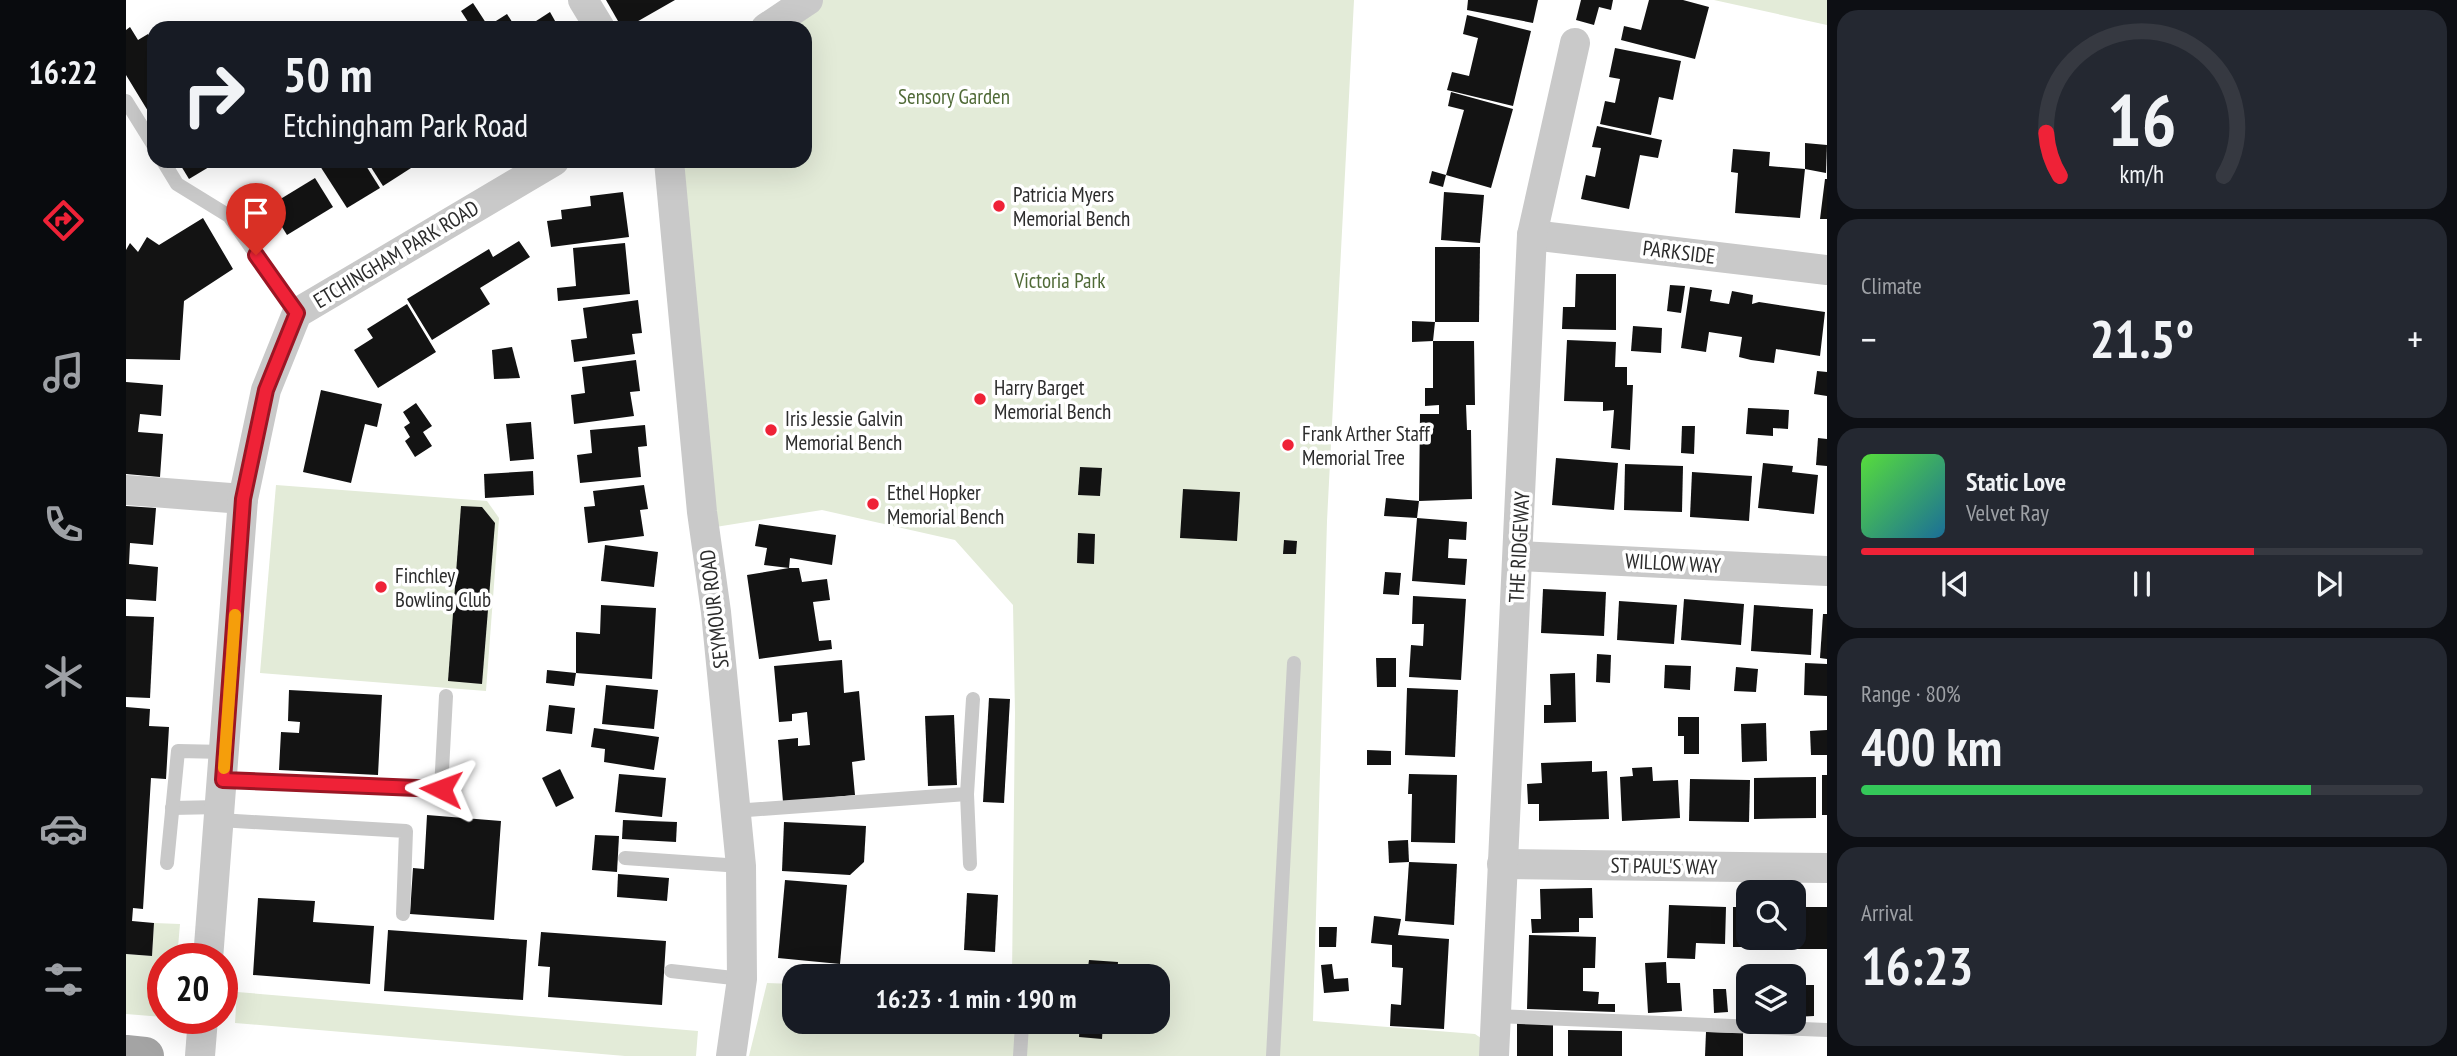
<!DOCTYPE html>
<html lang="en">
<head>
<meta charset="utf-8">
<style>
  body { margin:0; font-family:"PT Sans Narrow",sans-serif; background:#242831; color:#f1f3f6; height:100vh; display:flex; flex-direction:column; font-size:26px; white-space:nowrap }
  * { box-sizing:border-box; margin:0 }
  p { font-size:23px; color:#9ea1a6 }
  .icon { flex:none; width:38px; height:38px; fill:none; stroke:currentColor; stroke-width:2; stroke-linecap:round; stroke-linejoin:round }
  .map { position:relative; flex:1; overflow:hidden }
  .panel { display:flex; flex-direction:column; gap:10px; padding:10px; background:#0d0f14; width:630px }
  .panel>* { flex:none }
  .top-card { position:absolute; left:21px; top:21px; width:665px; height:147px; border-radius:21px; box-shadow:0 7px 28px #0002; background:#171b24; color:#f1f3f6; overflow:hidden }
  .tools { position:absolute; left:1610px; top:880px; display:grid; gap:14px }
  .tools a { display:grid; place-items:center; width:70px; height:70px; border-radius:14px; background:#171b24; box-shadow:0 7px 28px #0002; font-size:35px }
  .speed { position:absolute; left:21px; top:943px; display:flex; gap:14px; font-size:35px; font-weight:700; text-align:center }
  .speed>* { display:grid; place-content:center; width:91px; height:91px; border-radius:50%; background:#171b24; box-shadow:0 7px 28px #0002; line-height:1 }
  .speed .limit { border:10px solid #d22; background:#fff; color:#111 }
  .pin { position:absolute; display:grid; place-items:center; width:60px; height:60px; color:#fff; margin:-72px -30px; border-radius:50% 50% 50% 0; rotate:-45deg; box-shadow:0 0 7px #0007 }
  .pin .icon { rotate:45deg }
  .me { position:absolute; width:77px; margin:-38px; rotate:273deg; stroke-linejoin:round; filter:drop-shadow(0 0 5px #0008) }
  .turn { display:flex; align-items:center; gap:24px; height:147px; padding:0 21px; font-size:32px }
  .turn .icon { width:91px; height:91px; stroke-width:2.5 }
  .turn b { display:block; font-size:49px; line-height:60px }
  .big { font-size:52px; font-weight:800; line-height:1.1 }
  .panel .card { flex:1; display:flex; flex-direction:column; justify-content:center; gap:10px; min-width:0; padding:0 24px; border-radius:21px; background:#242831 }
  .panel .dial { align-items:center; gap:0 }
  .dial svg { height:182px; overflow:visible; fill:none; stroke:#363941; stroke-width:7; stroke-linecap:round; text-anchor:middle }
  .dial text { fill:#f1f3f6; stroke:none }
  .song { display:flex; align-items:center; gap:21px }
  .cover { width:84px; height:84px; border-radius:10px; background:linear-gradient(135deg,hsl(110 70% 55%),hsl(200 70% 35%)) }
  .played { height:7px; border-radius:4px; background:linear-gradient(90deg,#ef2237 70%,#363941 70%) }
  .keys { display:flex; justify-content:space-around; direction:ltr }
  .heat { display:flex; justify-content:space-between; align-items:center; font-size:38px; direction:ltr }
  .charge { height:10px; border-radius:5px; background:linear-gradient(90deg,#34c759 80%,#363941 0) }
  .trip { position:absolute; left:656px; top:964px; width:388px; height:70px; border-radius:21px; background:#171b24; box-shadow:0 7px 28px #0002; font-weight:800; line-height:70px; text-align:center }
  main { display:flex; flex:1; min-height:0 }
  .tab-bar { display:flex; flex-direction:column; width:126px; justify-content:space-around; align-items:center; background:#090b0e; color:#9ea1a6 }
  .tab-bar .icon { width:49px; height:49px }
  .tab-bar .on { color:#ef2237 }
  .tab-bar b { font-size:32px; color:#f1f3f6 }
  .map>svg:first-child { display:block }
  .green { fill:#e3ebd8 }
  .building { fill:#131313 }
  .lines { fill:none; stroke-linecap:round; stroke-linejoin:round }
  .service { stroke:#c9c9c9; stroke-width:14 }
  .minor { stroke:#c9c9c9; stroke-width:30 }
  .primary { stroke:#a4a4a4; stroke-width:38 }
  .route-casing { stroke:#9b1624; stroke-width:18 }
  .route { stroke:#ef2237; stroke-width:12 }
  .slow { stroke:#f59e0b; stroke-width:12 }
  .poi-dot { fill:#ef2237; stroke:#fff; stroke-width:2.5 }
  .labels { text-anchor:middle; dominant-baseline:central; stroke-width:7; stroke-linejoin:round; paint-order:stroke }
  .park-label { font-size:21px; fill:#506a37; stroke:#fff }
  .poi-label { font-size:21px; fill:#2c2c2c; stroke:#fff; text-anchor:start }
  .street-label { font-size:21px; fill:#2c2c2c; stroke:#fff }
</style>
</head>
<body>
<main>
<nav class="tab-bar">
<b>16:22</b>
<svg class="icon on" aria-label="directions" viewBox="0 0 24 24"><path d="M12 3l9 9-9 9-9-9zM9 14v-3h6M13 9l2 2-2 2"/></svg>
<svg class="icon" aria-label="music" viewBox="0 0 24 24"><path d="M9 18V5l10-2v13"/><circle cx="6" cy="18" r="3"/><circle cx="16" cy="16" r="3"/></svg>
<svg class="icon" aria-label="phone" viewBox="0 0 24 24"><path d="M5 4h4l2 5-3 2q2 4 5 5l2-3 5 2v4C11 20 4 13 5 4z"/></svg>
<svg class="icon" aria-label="climate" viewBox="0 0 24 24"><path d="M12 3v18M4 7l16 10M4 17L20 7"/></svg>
<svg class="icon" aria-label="car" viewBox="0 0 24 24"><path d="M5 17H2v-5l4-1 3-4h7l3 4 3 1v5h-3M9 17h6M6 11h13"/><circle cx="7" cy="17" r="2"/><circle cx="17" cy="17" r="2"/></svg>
<svg class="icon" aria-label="filters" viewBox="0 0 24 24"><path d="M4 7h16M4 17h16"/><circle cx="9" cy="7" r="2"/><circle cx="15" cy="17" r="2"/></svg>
</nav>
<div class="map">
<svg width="1701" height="1056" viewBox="0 0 1701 1056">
  <rect width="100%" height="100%" fill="#fff"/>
  <g class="green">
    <polygon points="685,0 1228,0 1201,521 1187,1021 1349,1034 1358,1040 1357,1056 623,1056 641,983 668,984 668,1022 1032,1022 1032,976 886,976 889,713 887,605 829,540 696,510 577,529 543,161 679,161 679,28 643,28"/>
    <polygon points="1588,0 1701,0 1701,25"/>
    <polygon points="150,485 361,501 373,518 360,691 134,673"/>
    <polygon points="28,923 54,924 51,959 37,959 37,1017 0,1014 0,954 26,956"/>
    <polygon points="111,992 572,1031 570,1056 499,1056 109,1023"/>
  </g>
  <g class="building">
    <polygon points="480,0 549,0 500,28 496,28"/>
    <polygon points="1342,0 1412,0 1407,23 1341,10"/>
    <polygon points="1455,0 1487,0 1485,10 1473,7 1468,25 1450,20"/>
    <polygon points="1523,0 1557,0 1583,7 1569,59 1495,40 1498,26 1515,30"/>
    <polygon points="347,3 362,26 381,14 390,28 346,28 335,11"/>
    <polygon points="424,12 433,28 411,28 407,23"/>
    <polygon points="1341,15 1405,31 1387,106 1321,90 1326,72 1343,76 1352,38 1337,34"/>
    <polygon points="4,27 12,40 22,34 28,44 28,121 0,75 0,30"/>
    <polygon points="1489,48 1555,61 1547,100 1533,97 1525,135 1474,124 1479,101 1489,103 1494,79 1483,77"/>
    <polygon points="1325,92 1387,109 1365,188 1320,175 1338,110 1322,106"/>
    <polygon points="1471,126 1536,140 1532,158 1514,155 1503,209 1455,199 1460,175 1469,177 1475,148 1466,147"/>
    <polygon points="1679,143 1701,145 1700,173 1679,169"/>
    <polygon points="1607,149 1644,152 1643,166 1679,169 1674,218 1609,213 1612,173 1605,172"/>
    <polygon points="52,161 93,161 63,179"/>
    <polygon points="202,161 237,161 254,188 221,208 194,166"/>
    <polygon points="241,161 296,161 257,186"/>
    <polygon points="1306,171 1320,175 1317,187 1303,183"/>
    <polygon points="189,178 207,207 161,235 143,206"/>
    <polygon points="1699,179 1701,179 1701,219 1694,219"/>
    <polygon points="497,192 503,237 425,247 421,221 436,219 435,210 465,206 464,196"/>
    <polygon points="1318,192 1358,195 1354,243 1315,240"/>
    <polygon points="77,218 107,269 58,301 54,360 0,359 0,250 4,243 12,252 21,237 33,245"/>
    <polygon points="393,241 404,257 354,288 364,304 306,340 281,299 363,249 367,257"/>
    <polygon points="499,243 504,294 432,301 431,288 450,286 447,248"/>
    <polygon points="1309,247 1354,247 1353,322 1309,322"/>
    <polygon points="1450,274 1490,274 1490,330 1436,329 1437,307 1449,307"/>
    <polygon points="1544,285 1559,286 1555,313 1541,311"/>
    <polygon points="1564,287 1586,290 1584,301 1603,304 1606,291 1627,295 1626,304 1633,302 1699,312 1694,356 1650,349 1648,363 1625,360 1613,357 1616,337 1583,332 1580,352 1555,348"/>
    <polygon points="512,300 516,333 506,334 509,354 448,362 445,340 461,338 457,308"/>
    <polygon points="281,304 310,352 252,388 228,350 247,338 241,329"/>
    <polygon points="1286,321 1309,322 1307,341 1348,341 1349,405 1340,405 1341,430 1345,430 1346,499 1293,501 1294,414 1313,414 1313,405 1299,406 1299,388 1307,388 1307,341 1286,342"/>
    <polygon points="1507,326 1536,328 1535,353 1505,351"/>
    <polygon points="1441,340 1490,342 1489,367 1501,367 1501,385 1507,385 1504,450 1485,448 1488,410 1477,411 1477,402 1438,401"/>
    <polygon points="386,347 394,378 368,379 366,350"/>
    <polygon points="510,360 514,391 504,392 508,416 448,424 445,395 459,393 456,367"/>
    <polygon points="1691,371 1701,372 1701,396 1688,394"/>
    <polygon points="0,382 37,385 35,416 14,414 12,432 37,434 34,477 0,474"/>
    <polygon points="195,390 256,404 251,427 239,424 225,483 177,472"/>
    <polygon points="290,403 306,426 297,432 306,446 289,457 279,441 284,437 278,427 284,423 277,412"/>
    <polygon points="1622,408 1663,410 1662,429 1647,428 1647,436 1620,434"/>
    <polygon points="405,422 408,459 384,461 380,424"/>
    <polygon points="519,425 521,446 512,447 515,477 454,483 451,455 466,453 464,430"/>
    <polygon points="1556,426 1569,426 1568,454 1555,453"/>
    <polygon points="1692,438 1701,439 1701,466 1690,465"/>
    <polygon points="1430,458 1492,463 1488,510 1426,505"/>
    <polygon points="1637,463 1667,466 1666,472 1692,475 1688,514 1632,508"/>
    <polygon points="1499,464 1557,466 1556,512 1498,510"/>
    <polygon points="954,467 976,468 974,496 952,495"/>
    <polygon points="407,471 408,495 359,498 358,474"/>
    <polygon points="1566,472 1626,476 1623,521 1564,517"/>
    <polygon points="518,485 522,509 514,510 518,536 462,543 458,507 469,506 467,491"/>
    <polygon points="1057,489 1114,492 1111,541 1054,538"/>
    <polygon points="1260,498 1293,501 1291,518 1258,516"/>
    <polygon points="0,506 30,508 27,545 4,543 3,564 32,567 30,601 0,599"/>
    <polygon points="335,506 356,507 369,523 356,684 322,681"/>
    <polygon points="1291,518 1341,522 1340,540 1323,539 1322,558 1341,559 1339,585 1286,581"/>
    <polygon points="633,524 710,535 706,565 664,558 663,568 673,568 676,582 701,579 704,600 687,602 693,641 705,640 706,649 633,659 621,575 663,568 638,565 641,548 629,546"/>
    <polygon points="952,533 969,534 968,564 951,563"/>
    <polygon points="1158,540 1171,541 1170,554 1157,554"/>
    <polygon points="479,545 532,552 528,587 475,581"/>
    <polygon points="1259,572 1275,573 1273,595 1257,594"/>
    <polygon points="1417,589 1480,592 1478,636 1415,633"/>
    <polygon points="1287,596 1340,599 1335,680 1283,677 1285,645 1297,646 1298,624 1286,624"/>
    <polygon points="1558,599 1618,604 1615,645 1555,640"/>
    <polygon points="1493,601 1551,605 1548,644 1491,640"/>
    <polygon points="475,605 530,608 526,679 450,673 450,632 474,634"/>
    <polygon points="1628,605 1687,609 1685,655 1625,651"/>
    <polygon points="1697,614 1701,614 1701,659 1694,658"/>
    <polygon points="0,616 28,617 24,698 0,697"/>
    <polygon points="1471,654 1485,655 1484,683 1470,682"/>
    <polygon points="1250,658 1270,658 1270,687 1251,687"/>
    <polygon points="716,660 718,693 733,691 739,760 726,762 729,795 657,802 652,740 672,738 672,746 684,745 681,712 666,714 666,721 653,722 648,666"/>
    <polygon points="1679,663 1701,664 1701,696 1678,695"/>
    <polygon points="1539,665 1565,666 1564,690 1538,688"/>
    <polygon points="1610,667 1632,669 1630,692 1608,691"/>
    <polygon points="421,670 450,673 448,686 420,683"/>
    <polygon points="1449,673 1450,722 1418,723 1418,705 1425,705 1424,674"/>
    <polygon points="480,685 532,690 528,729 476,724"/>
    <polygon points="1281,688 1332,690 1329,757 1279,755"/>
    <polygon points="163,690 256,695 252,775 153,770 155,732 173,733 174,722 162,721"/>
    <polygon points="863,698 884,699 878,803 857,802"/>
    <polygon points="423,705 449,708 446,734 420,731"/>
    <polygon points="0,707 24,709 23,726 43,727 40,779 25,778 17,909 7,908 6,921 28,923 26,956 0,954"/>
    <polygon points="828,715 831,785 802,786 799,716"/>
    <polygon points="1552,717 1573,717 1573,754 1558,754 1558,736 1552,736"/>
    <polygon points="1640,723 1641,761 1616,762 1615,724"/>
    <polygon points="468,728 533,737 528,770 478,762 479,749 465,747"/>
    <polygon points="1701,730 1701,755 1685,755 1684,731"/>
    <polygon points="1241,750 1265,751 1265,765 1241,765"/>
    <polygon points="1466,761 1466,772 1481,771 1483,819 1413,821 1413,804 1402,804 1401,784 1416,783 1415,763"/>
    <polygon points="1526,767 1527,781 1552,780 1554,818 1496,821 1494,777 1507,776 1506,768"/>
    <polygon points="434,769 448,798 430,807 416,778"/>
    <polygon points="493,774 540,778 536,817 489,812"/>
    <polygon points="1283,774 1331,775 1329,843 1285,842 1286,794 1282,794"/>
    <rect x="1696" y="775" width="5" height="40"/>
    <polygon points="1690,777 1690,818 1628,819 1628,778"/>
    <polygon points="1564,779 1624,780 1623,822 1563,821"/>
    <polygon points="301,815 375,821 368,920 284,914 287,868 298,869"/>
    <polygon points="497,820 551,822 550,842 496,839"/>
    <polygon points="658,822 740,826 738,862 724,875 656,871"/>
    <polygon points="469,835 493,836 491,872 466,870"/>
    <polygon points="1282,840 1283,862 1263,863 1262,841"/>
    <polygon points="1283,862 1331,864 1328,925 1279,921"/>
    <polygon points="492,874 543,878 541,901 491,897"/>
    <polygon points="659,880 721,885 714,964 652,958"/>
    <polygon points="1466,888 1467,918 1453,918 1453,932 1406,933 1405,919 1415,919 1414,889"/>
    <polygon points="841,893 872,895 869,952 838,950"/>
    <polygon points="132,898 189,901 187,922 248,926 244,984 127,975"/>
    <polygon points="1543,905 1600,907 1599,944 1570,943 1569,959 1541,958"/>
    <polygon points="1607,907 1622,907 1622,938 1662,938 1662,947 1607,947"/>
    <rect x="1671" y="907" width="30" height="42"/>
    <polygon points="1248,916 1275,919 1272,935 1323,939 1318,1029 1264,1026 1265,1004 1275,1005 1277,968 1266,967 1266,945 1245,943"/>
    <polygon points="1193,927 1211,927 1210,947 1193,947"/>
    <polygon points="262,930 401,940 397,1000 258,991"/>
    <polygon points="415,932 540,941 536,1005 422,997 424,967 412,966"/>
    <polygon points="1403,935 1470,937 1469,968 1457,968 1457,991 1473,992 1472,1004 1489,1004 1489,1012 1401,1009"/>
    <polygon points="963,960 992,962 991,976 953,976 954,966 962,967"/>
    <polygon points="1540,962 1541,983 1554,983 1556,1011 1522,1013 1519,963"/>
    <polygon points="1206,964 1208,979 1222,978 1223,991 1198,993 1195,965"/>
    <polygon points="1669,985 1688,985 1688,1016 1668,1017"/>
    <polygon points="1587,989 1600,989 1602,1012 1588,1013"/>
    <polygon points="1391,1020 1427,1021 1427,1056 1391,1056"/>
    <polygon points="954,1022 977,1022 976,1039 953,1037"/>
    <polygon points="1442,1030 1496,1031 1496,1056 1442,1056"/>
    <polygon points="1580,1032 1617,1033 1617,1056 1579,1056"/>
  </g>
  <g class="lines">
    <g class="service">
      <polyline points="0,101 28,146"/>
      <polyline points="37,161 51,184 103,216 171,313"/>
      <polyline points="97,780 315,789 320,696"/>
      <polyline points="841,794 844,864"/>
      <polyline points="46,808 94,807"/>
      <polyline points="608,811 841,794 847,699"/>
      <polyline points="93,820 280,831 277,914"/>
      <polyline points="499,858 615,866"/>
      <polyline points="41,863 52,751 99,752"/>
      <polyline points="545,971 616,979"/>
      <polyline points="1369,1016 1701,1030"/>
      <polyline points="894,1056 896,1025"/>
      <polyline points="1147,1056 1168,663"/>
    </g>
    <g class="minor">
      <polyline points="457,0 474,28"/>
      <polyline points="640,28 682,0"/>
      <polyline points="543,161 576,512 590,612 615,866 616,979 605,1056"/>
      <polyline points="1406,235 1701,270"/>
      <polyline points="0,490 117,499"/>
      <polyline points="1393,556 1701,571"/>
      <polyline points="1376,864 1701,868"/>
      <polyline points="82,959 117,499 140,390 171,313 428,161"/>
      <polyline points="74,1056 77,1018"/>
      <polyline points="1368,1056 1406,235 1449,43"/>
    </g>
    <polyline class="primary" points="0,1054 19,1056"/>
  </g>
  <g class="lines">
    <defs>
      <polyline id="route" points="130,255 171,313 140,390 117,499 97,780 315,789"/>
    </defs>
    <use href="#route" class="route-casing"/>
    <use href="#route" class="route"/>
    <polyline class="slow" points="98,768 109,615"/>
  </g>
  <g class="poi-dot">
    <circle cx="873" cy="206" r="7"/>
    <circle cx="854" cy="399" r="7"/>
    <circle cx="645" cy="430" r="7"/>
    <circle cx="1162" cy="445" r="7"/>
    <circle cx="747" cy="504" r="7"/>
    <circle cx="255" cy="587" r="7"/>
  </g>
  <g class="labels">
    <g class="park-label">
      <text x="828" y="96">Sensory Garden</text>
      <text x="934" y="280">Victoria Park</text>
    </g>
    <g class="poi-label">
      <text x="887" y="194">Patricia Myers<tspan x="887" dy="24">Memorial Bench</tspan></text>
      <text x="868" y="387">Harry Barget<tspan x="868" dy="24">Memorial Bench</tspan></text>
      <text x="659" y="418">Iris Jessie Galvin<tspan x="659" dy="24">Memorial Bench</tspan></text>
      <text x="1176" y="433">Frank Arther Staff<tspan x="1176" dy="24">Memorial Tree</tspan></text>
      <text x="761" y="492">Ethel Hopker<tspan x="761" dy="24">Memorial Bench</tspan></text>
      <text x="269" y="575">Finchley<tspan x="269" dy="24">Bowling Club</tspan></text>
    </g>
    <g class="street-label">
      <text transform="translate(1553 252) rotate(7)">PARKSIDE</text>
      <text transform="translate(270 254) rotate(-31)">ETCHINGHAM PARK ROAD</text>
      <text transform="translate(1393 547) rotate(-87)">THE RIDGEWAY</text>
      <text transform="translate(1547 563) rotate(3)">WILLOW WAY</text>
      <text transform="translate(588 609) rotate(-97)">SEYMOUR ROAD</text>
      <text transform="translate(1538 866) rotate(1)">ST PAUL'S WAY</text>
    </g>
  </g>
</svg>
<div class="tools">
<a><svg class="icon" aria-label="search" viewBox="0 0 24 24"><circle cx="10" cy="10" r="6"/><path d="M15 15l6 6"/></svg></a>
<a><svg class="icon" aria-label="layers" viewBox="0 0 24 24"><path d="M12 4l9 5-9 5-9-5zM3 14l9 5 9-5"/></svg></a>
</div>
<div class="speed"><div class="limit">20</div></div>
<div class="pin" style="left:130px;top:255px;background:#d93025"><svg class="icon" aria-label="arrive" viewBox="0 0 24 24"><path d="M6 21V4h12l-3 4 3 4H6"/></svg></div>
<svg class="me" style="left:315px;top:789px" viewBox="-20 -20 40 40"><path d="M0-17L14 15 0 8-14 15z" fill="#ef2237" stroke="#fff" stroke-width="4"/></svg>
<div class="trip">16:23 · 1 min · 190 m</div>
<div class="top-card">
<div class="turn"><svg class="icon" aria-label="right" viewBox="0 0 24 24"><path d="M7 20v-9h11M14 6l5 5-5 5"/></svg><div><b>50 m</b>Etchingham Park Road</div></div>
</div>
</div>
<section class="panel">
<div class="card dial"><svg viewBox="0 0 100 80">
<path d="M14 69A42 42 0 1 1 86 69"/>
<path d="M14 69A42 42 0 0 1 8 50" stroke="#ef2237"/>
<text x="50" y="56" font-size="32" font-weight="700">16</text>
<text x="50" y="72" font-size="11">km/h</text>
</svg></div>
<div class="card"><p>Climate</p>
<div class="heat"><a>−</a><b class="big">21.5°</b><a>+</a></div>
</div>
<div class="card">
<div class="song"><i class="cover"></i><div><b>Static Love</b><p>Velvet Ray</p></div></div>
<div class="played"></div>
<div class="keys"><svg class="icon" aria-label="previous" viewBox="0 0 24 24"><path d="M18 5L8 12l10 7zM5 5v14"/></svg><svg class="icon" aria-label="pause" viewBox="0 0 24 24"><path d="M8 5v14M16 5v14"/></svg><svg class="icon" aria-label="next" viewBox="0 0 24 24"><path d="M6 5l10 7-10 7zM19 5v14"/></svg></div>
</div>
<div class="card"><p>Range · 80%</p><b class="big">400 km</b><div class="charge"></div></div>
<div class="card"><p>Arrival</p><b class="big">16:23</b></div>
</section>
</main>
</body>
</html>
